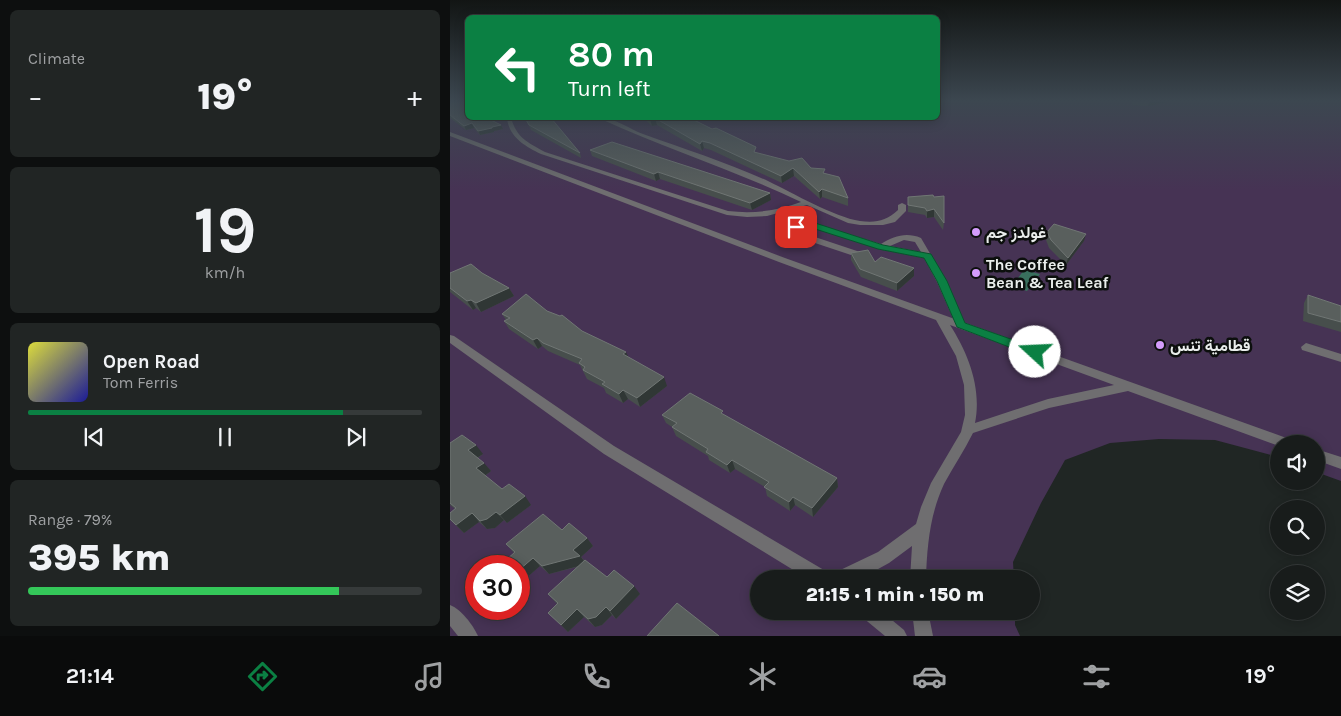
<!DOCTYPE html>
<html lang="en">
<head>
<meta charset="utf-8">
<style>
  body { margin:0; font-family:Karla,Vazirmatn,sans-serif; background:#212524; color:#f1f3f6; height:100vh; display:flex; flex-direction:column; font-size:19px; white-space:nowrap }
  * { box-sizing:border-box; margin:0 }
  p { font-size:16px; color:#9fa1a3 }
  .icon { flex:none; width:28px; height:28px; fill:none; stroke:currentColor; stroke-width:2; stroke-linecap:round; stroke-linejoin:round }
  .map { position:relative; flex:1; overflow:hidden }
  .side { display:flex; flex-direction:column; gap:10px; padding:10px; background:#0d0f0f; width:450px }
  .side>* { flex:none }
  .banner { position:absolute; left:15px; top:15px; width:475px; height:105px; border-radius:8px; box-shadow:0 2px 12px #0003,0 0 0 1px #363a3a; background:#0b8043; color:#fff; overflow:hidden }
  .buttons { position:absolute; left:820px; top:435px; display:grid; gap:10px }
  .buttons a { display:grid; place-items:center; width:55px; height:55px; border-radius:50%; background:#181c1b; box-shadow:0 2px 12px #0003,0 0 0 1px #363a3a; font-size:25px }
  .speed { position:absolute; left:15px; top:555px; display:flex; gap:10px; font-size:25px; font-weight:700; text-align:center }
  .speed>* { display:grid; place-content:center; width:65px; height:65px; border-radius:50%; background:#181c1b; box-shadow:0 2px 12px #0003,0 0 0 1px #363a3a; line-height:1 }
  .speed .limit { border:8px solid #d22; background:#fff; color:#111 }
  .pin { position:absolute; display:grid; place-items:center; width:42px; height:42px; color:#fff; margin:-21px; border-radius:10px; box-shadow:0 2px 8px #0006 }
  .me { position:absolute; width:55px; margin:-28px; rotate:290deg; stroke-linejoin:round; filter:drop-shadow(0 0 4px #0008) }
  .turn { display:flex; align-items:center; gap:18px; height:105px; padding:0 20px; font-size:22px }
  .turn .icon { width:65px; height:65px; stroke-width:2.5 }
  .turn b { display:block; font-size:35px; line-height:42px }
  .big { font-size:38px; font-weight:800; line-height:1.1 }
  .side .card { flex:1; display:flex; flex-direction:column; justify-content:center; gap:8px; min-width:0; padding:0 18px; border-radius:8px; background:#212524 }
  .side .dial { align-items:center; gap:0 }
  .dial b { font-size:65px; line-height:1 }
  .song { display:flex; align-items:center; gap:15px }
  .cover { width:60px; height:60px; border-radius:8px; background:linear-gradient(135deg,hsl(60 70% 55%),hsl(240 70% 35%)) }
  .played { height:5px; border-radius:2px; background:linear-gradient(90deg,#0b8043 80%,#363a3a 80%) }
  .keys { display:flex; justify-content:space-around; direction:ltr }
  .heat { display:flex; justify-content:space-between; align-items:center; font-size:28px; direction:ltr }
  .charge { height:8px; border-radius:4px; background:linear-gradient(90deg,#34c759 79%,#363a3a 0) }
  .trip { position:absolute; left:300px; top:570px; width:290px; height:50px; border-radius:25px; background:#181c1b; box-shadow:0 2px 12px #0003,0 0 0 1px #363a3a; font-weight:800; line-height:50px; text-align:center }
  .tab-bar { display:flex; height:80px; justify-content:space-around; align-items:center; background:#0a0b0b; color:#9fa1a3 }
  .tab-bar .icon { width:35px; height:35px }
  .tab-bar .on { color:#0b8043 }
  .tab-bar b { font-size:22px; color:#f1f3f6 }
  main { display:flex; flex:1; min-height:0 }
  .map>svg:first-child { display:block }
  .green { fill:#463354; fill-rule:evenodd }
  .water { fill:#396f5d }
  .lines { fill:none; stroke-linecap:round; stroke-linejoin:round }
  .lane { fill:#6f6e70; fill-rule:evenodd }
  .street { fill:#6f6e70; fill-rule:evenodd }
  .wall { fill:#474e4c }
  .shaded-wall { fill:#303735 }
  .building { fill:#595f5d; stroke:#707674 }
  .route { fill:#0b8043; stroke:#07532c }
  .poi-dot { fill:#d49cfc; stroke:#0c0f0d; stroke-width:2 }
  .labels { text-anchor:middle; dominant-baseline:central; stroke-width:5; stroke-linejoin:round; paint-order:stroke }
  .poi-label { font-size:16px; font-weight:bold; fill:#eaeeec; stroke:#0c0f0d; text-anchor:start }
</style>
</head>
<body>
<main>
<section class="side">
<div class="card"><p>Climate</p>
<div class="heat"><a>−</a><b class="big">19°</b><a>+</a></div>
</div>
<div class="card dial"><b>19</b><p>km/h</p></div>
<div class="card">
<div class="song"><i class="cover"></i><div><b>Open Road</b><p>Tom Ferris</p></div></div>
<div class="played"></div>
<div class="keys"><svg class="icon" aria-label="previous" viewBox="0 0 24 24"><path d="M18 5L8 12l10 7zM5 5v14"/></svg><svg class="icon" aria-label="pause" viewBox="0 0 24 24"><path d="M8 5v14M16 5v14"/></svg><svg class="icon" aria-label="next" viewBox="0 0 24 24"><path d="M6 5l10 7-10 7zM19 5v14"/></svg></div>
</div>
<div class="card"><p>Range · 79%</p><b class="big">395 km</b><div class="charge"></div></div>
</section>
<div class="map">
<svg width="891" height="636" viewBox="0 0 891 636">
  <rect width="100%" height="100%" fill="#202624"/>
  <path class="green" d="M0 100H17L18 118H488V100H891V481L866 472V444H829V457L765 440 709 439 660 443 615 460 591 503 563 562 564 579H309V611H565V625L570 636H0ZM26 566H69V609H26Z"/>
  <polygon class="water" points="574,270 590,274 577,291 562,286"/>
  <g class="lines">
    <path class="lane" d="M359 222 431 244C444 236 456 232 471 238L492 274 516 325 515 327H507L506 325 487 282 474 258 429 249 358 226 353 227 348 230 350 232 413 253 414 255 410 258 344 236 340 230 346 224ZM454 240 465 242 471 252 440 246Z"/>
    <g class="street">
      <path d="M57 118H61C67 138 77 142 95 152L278 211C304 214 327 211 351 202 286 171 217 149 151 119V118C165 118 180 129 193 134 235 149 278 163 318 181 343 193 384 217 410 221 426 223 436 221 448 210V205L452 203 456 205V211L445 222 433 225H410L398 223 357 205 317 216 297 217 277 215 91 154C75 146 59 137 57 118Z"/>
      <path d="M0 132 335 258 842 440 843 444H829V446L678 391 599 408 523 433C514 451 503 467 494 484 480 514 477 546 476 579H460L462 546 439 563 410 579H382L384 573 428 552 466 524 471 507 481 483 511 432 515 415 514 385 506 356 486 320 329 262 0 136ZM500 325 664 385 598 399 525 423C532 388 518 353 500 325Z"/>
      <polygon points="0,335 4,336 164,446 379,573 381,579 358,579 154,454 0,343"/>
      <polygon points="856,343 891,354 891,362 852,350 851,347"/>
      <polygon points="866,449 891,457 891,469 866,460"/>
      <path d="M0 605C11 609 23 625 28 636H8L0 626Z"/>
      <polygon points="410,611 431,611 454,630 457,636 435,636 412,617"/>
      <polygon points="462,611 478,611 483,636 465,636"/>
    </g>
  </g>
  <g class="wall">
    <polygon points="0,100 18,118 51,125 53,129 44,131 44,132 30,135 24,128 16,130 0,118"/>
    <polygon points="680,100 723,100 722,101 698,106 683,105"/>
    <polygon points="75,118 130,153 131,158 81,130"/>
    <polygon points="193,118 240,118 307,153 361,168 375,173 398,198 398,206 372,197 370,199 344,176 332,183 261,150 254,148 252,151 207,125 202,126"/>
    <polygon points="140,150 320,193 321,200 302,210 210,179 206,181 142,156"/>
    <polygon points="483,195 494,223 493,230 484,217 477,218 475,215 458,212 458,197"/>
    <polygon points="597,232 634,241 616,265 599,248 596,240"/>
    <polygon points="401,253 425,262 464,268 464,276 447,291 411,277 401,260"/>
    <polygon points="0,273 32,273 59,288 64,296 31,312 26,308 23,310 0,292"/>
    <polygon points="858,295 891,306 891,332 853,321 854,303"/>
    <polygon points="97,311 179,358 217,386 190,407 178,399 173,403 156,393 154,388 137,379 130,365 98,351 92,346 88,349 59,329 54,321 56,320 52,314"/>
    <polygon points="212,415 274,415 387,478 388,487 363,517 345,505 340,511 317,496 315,487 285,469 280,473 259,460 258,456 226,436 222,427 216,423"/>
    <polygon points="0,443 33,454 28,458 41,471 35,476 52,489 81,505 57,523 54,520 45,528 37,529 29,522 14,533 0,520 5,509 0,505"/>
    <polygon points="112,530 137,538 143,546 131,557 134,560 157,577 190,594 166,619 162,615 152,625 145,627 134,617 118,632 98,613 107,604 98,594 127,567 99,574 90,566 75,579 69,573 69,566 61,566 56,560 64,553 56,544"/>
  </g>
  <g class="shaded-wall">
    <polygon points="700,100 723,100 722,101 698,106"/>
    <polygon points="205,118 207,125 202,126 200,119"/>
    <polygon points="22,123 24,128 16,130 14,126"/>
    <polygon points="51,125 53,129 44,131 44,132 30,135 28,131"/>
    <polygon points="252,141 254,148 252,151 250,144"/>
    <polygon points="343,168 344,176 332,183 331,176"/>
    <polygon points="208,172 210,179 206,181 204,174"/>
    <polygon points="372,189 372,197 370,199 369,192"/>
    <polygon points="320,193 321,200 302,210 300,203"/>
    <polygon points="484,209 484,217 477,218 477,211"/>
    <polygon points="636,234 634,241 616,265 618,258"/>
    <polygon points="464,268 464,276 447,291 447,283"/>
    <polygon points="59,288 64,296 31,312 26,303"/>
    <polygon points="21,300 26,308 23,310 17,301"/>
    <polygon points="87,338 92,346 88,349 83,340"/>
    <polygon points="176,352 180,360 173,354"/>
    <polygon points="214,377 217,386 190,407 187,398"/>
    <polygon points="173,390 178,399 173,403 169,394"/>
    <polygon points="26,445 33,454 25,459 18,450"/>
    <polygon points="282,460 285,469 280,473 277,465"/>
    <polygon points="34,463 41,471 33,477 26,468"/>
    <polygon points="387,478 388,487 363,517 362,508"/>
    <polygon points="75,496 81,505 57,523 50,515"/>
    <polygon points="343,497 345,505 340,511 339,502"/>
    <polygon points="46,512 54,520 45,528 37,529 30,521"/>
    <polygon points="22,513 29,522 14,533 6,525"/>
    <polygon points="137,538 143,546 131,557 136,564 99,574 92,566 123,550"/>
    <polygon points="83,558 90,566 75,579 69,572 69,570"/>
    <polygon points="184,586 190,594 166,619 160,611"/>
    <polygon points="156,607 162,615 152,625 145,627 138,619"/>
    <polygon points="127,609 134,617 118,632 111,625"/>
  </g>
  <g class="building">
    <polygon points="0,100 8,100 17,103 18,118 37,118 51,125 42,127 42,128 28,131 22,123 14,126 0,115"/>
    <polygon points="75,118 101,118 130,153 79,125"/>
    <polygon points="198,118 240,118 262,129 266,128 306,147 304,152 339,161 352,158 361,168 375,169 373,173 389,177 398,198 372,189 369,192 343,168 331,176 260,143 252,141 250,144 205,118 200,119"/>
    <polygon points="162,142 320,193 300,203 208,172 204,174 140,150"/>
    <polygon points="483,195 484,197 494,196 494,223 484,209 477,211 475,208 458,205 458,197"/>
    <polygon points="604,224 636,234 618,258 601,240 597,232"/>
    <polygon points="418,250 425,262 431,257 464,268 447,283 410,269 401,253"/>
    <polygon points="21,264 32,273 59,288 26,303 21,300 17,301 0,288 0,273"/>
    <polygon points="76,294 97,311 110,316 112,315 132,331 176,352 173,354 214,377 187,398 173,390 169,394 152,384 155,382 133,370 135,367 129,363 132,359 93,343 87,338 83,340 54,321 60,318 52,314"/>
    <polygon points="858,295 891,306 891,322 858,313"/>
    <polygon points="240,393 273,411 271,413 387,478 362,508 343,497 339,502 314,487 319,482 282,460 277,465 256,452 258,449 222,427 227,423 212,415"/>
    <polygon points="12,435 26,445 18,450 34,463 26,468 52,489 59,484 75,496 50,515 46,512 37,519 30,521 22,513 6,525 0,519 0,513 6,508 0,503 0,443"/>
    <polygon points="93,514 112,530 119,523 137,538 123,550 130,556 92,566 83,558 69,570 69,566 62,566 56,560 65,552 56,544"/>
    <polygon points="135,560 157,577 164,570 184,586 160,611 156,607 146,617 138,619 127,609 111,625 98,613 108,603 98,594"/>
    <polygon points="227,603 269,636 197,636"/>
  </g>
  <linearGradient id="sky" x2="0" y2="1"><stop stop-color="#121514"/><stop offset="0.53" stop-color="#3c4750"/><stop offset="1" stop-color="#3c4750" stop-opacity="0"/></linearGradient>
  <rect width="891" height="190" fill="url(#sky)"/>
  <polygon class="route" points="359,221 433,245 481,254 497,281 515,323 589,349 591,352 589,355 580,355 507,327 487,281 474,258 428,249 359,227 346,230 341,227"/>
  <g class="poi-dot">
    <circle cx="526" cy="232" r="5"/>
    <circle cx="526" cy="273" r="5"/>
    <circle cx="710" cy="345" r="5"/>
  </g>
  <g class="labels">
    <g class="poi-label">
      <text x="536" y="232">غولدز جم</text>
      <text x="536" y="264">The Coffee<tspan x="536" dy="18">Bean &amp; Tea Leaf</tspan></text>
      <text x="720" y="345">قطامية تنس</text>
    </g>
  </g>
</svg>
<div class="buttons">
<a><svg class="icon" aria-label="sound" viewBox="0 0 24 24"><path d="M4 9h4l5-4v14l-5-4H4zM17 9q2 3 0 6"/></svg></a>
<a><svg class="icon" aria-label="search" viewBox="0 0 24 24"><circle cx="10" cy="10" r="6"/><path d="M15 15l6 6"/></svg></a>
<a><svg class="icon" aria-label="layers" viewBox="0 0 24 24"><path d="M12 4l9 5-9 5-9-5zM3 14l9 5 9-5"/></svg></a>
</div>
<div class="speed"><div class="limit">30</div></div>
<div class="pin" style="left:346px;top:227px;background:#d93025"><svg class="icon" aria-label="arrive" viewBox="0 0 24 24"><path d="M6 21V4h12l-3 4 3 4H6"/></svg></div>
<svg class="me" style="left:585px;top:352px" viewBox="-20 -20 40 40"><circle r="19" fill="#fff"/><path d="M0-13L10 11 0 6-10 11z" fill="#0b8043"/></svg>
<div class="trip">21:15 · 1 min · 150 m</div>
<div class="banner">
<div class="turn"><svg class="icon" aria-label="left" viewBox="0 0 24 24"><path d="M17 20v-9H6M10 6l-5 5 5 5"/></svg><div><b>80 m</b>Turn left</div></div>
</div>
</div>
</main>
<nav class="tab-bar">
<b>21:14</b>
<svg class="icon on" aria-label="directions" viewBox="0 0 24 24"><path d="M12 3l9 9-9 9-9-9zM9 14v-3h6M13 9l2 2-2 2"/></svg>
<svg class="icon" aria-label="music" viewBox="0 0 24 24"><path d="M9 18V5l10-2v13"/><circle cx="6" cy="18" r="3"/><circle cx="16" cy="16" r="3"/></svg>
<svg class="icon" aria-label="phone" viewBox="0 0 24 24"><path d="M5 4h4l2 5-3 2q2 4 5 5l2-3 5 2v4C11 20 4 13 5 4z"/></svg>
<svg class="icon" aria-label="climate" viewBox="0 0 24 24"><path d="M12 3v18M4 7l16 10M4 17L20 7"/></svg>
<svg class="icon" aria-label="car" viewBox="0 0 24 24"><path d="M5 17H2v-5l4-1 3-4h7l3 4 3 1v5h-3M9 17h6M6 11h13"/><circle cx="7" cy="17" r="2"/><circle cx="17" cy="17" r="2"/></svg>
<svg class="icon" aria-label="filters" viewBox="0 0 24 24"><path d="M4 7h16M4 17h16"/><circle cx="9" cy="7" r="2"/><circle cx="15" cy="17" r="2"/></svg>
<b>19°</b>
</nav>
</body>
</html>
